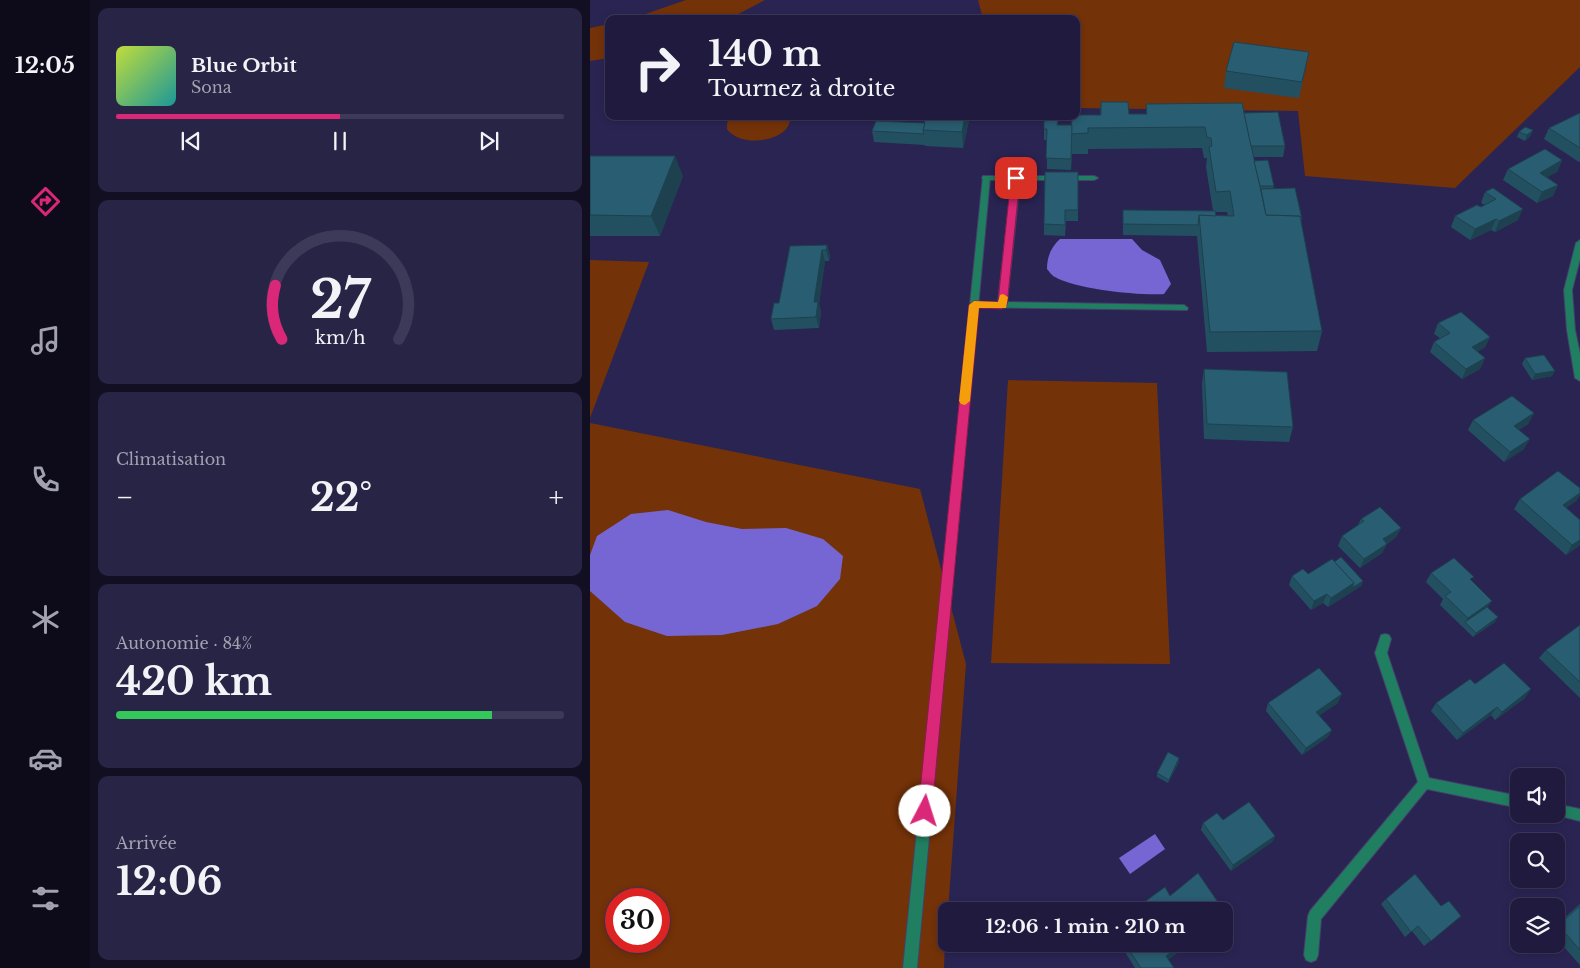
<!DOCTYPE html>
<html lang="fr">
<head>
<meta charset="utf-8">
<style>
  body { margin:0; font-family:"Libre Baskerville",serif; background:#282445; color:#f1f3f6; height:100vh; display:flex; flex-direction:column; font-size:19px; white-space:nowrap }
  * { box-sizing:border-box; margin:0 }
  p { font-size:16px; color:#a2a1b0 }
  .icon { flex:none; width:28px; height:28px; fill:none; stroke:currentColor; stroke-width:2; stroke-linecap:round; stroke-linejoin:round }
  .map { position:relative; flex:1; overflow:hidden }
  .drawer { display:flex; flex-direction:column; gap:8px; padding:8px; background:#120f22; width:500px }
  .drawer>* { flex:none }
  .hud { position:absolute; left:15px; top:15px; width:475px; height:105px; border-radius:10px; box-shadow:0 2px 8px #0003,0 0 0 1px #3d3958; background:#201b3e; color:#f1f3f6; overflow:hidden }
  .tools { position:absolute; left:920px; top:768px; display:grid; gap:10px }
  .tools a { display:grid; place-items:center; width:55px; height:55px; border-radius:10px; background:#201b3e; box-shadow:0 2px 8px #0003,0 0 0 1px #3d3958; font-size:25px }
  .speed { position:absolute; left:15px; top:888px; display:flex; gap:10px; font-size:25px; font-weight:700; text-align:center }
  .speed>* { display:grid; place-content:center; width:65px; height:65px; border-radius:50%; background:#201b3e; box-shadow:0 2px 8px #0003,0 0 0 1px #3d3958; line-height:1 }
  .speed .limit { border:8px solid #d22; background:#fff; color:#111 }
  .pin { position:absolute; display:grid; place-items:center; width:42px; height:42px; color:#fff; margin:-21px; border-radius:10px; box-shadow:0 2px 8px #0006 }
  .me { position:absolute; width:55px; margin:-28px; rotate:5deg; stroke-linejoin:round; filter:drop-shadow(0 0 4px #0008) }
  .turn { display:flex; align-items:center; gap:18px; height:105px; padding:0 20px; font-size:22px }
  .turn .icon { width:65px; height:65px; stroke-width:2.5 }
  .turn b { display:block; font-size:35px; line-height:42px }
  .big { font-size:38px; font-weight:700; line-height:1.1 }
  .drawer .card { flex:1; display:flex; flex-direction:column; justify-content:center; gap:8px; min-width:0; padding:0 18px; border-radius:10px; background:#282445 }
  .drawer .dial { align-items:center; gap:0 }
  .dial svg { height:130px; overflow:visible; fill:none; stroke:#3d3958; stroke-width:7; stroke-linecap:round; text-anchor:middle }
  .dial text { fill:#f1f3f6; stroke:none }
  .song { display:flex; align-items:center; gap:15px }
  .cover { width:60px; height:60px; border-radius:8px; background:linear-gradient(135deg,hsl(70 70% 55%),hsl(180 70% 35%)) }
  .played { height:5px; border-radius:2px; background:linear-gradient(90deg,#db2777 50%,#3d3958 50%) }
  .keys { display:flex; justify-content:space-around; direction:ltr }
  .heat { display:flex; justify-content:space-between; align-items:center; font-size:28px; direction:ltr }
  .charge { height:8px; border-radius:4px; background:linear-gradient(90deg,#34c759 84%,#3d3958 0) }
  .trip { position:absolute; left:348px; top:902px; width:295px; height:50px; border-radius:10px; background:#201b3e; box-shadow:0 2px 8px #0003,0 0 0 1px #3d3958; font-weight:700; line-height:50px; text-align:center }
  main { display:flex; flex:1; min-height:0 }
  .dock { display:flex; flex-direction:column; width:90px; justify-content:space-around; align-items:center; background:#0d0b19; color:#a2a1b0 }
  .dock .icon { width:35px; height:35px }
  .dock .current { color:#db2777 }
  .dock b { font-size:22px; color:#f1f3f6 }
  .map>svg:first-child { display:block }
  .green { fill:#743208; fill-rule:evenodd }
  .water { fill:#7566d3 }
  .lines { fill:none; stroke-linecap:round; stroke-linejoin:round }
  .service-casing { stroke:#443f6c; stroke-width:2 }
  .minor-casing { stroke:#443f6c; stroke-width:2 }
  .service { fill:#207f60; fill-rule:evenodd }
  .minor { fill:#207f60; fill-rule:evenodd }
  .wall { fill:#235061; fill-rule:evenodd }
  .shaded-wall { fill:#1d414f }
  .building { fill:#295d71; stroke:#1d414f }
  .route { fill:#db2777; stroke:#8e194d }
  .slow { fill:#f59e0b }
</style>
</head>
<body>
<main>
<nav class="dock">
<b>12:05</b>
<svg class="icon current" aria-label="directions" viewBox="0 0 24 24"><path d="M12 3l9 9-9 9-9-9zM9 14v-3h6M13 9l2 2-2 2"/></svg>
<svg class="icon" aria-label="music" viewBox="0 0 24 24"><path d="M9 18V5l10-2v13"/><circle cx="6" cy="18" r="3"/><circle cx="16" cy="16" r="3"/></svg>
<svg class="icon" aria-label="phone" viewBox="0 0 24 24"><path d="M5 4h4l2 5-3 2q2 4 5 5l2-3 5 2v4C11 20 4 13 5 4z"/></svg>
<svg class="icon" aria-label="climate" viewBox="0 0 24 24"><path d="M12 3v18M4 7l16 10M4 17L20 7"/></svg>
<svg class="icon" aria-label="car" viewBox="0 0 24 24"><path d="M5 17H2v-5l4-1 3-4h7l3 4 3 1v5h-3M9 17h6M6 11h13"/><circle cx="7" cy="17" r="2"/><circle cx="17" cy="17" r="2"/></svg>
<svg class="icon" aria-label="filters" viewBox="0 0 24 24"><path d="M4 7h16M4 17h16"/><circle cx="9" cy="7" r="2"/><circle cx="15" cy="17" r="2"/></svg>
</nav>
<section class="drawer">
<div class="card">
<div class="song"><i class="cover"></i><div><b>Blue Orbit</b><p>Sona</p></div></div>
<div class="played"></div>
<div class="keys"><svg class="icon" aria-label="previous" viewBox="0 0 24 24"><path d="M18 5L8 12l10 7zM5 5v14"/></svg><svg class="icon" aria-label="pause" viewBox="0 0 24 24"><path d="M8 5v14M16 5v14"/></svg><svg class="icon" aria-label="next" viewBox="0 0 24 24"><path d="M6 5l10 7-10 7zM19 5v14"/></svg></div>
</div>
<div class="card dial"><svg viewBox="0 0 100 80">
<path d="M14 69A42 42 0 1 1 86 69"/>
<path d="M14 69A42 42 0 0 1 10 36" stroke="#db2777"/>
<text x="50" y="56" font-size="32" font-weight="700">27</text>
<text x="50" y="72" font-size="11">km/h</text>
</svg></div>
<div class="card"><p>Climatisation</p>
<div class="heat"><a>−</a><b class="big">22°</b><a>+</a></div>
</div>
<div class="card"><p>Autonomie · 84%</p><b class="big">420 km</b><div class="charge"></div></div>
<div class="card"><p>Arrivée</p><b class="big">12:06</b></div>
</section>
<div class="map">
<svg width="990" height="968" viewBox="0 0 990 968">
  <rect width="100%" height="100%" fill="#2a2453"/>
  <g class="green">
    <polygon points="96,0 175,0 139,19 41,19"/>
    <polygon points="388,0 990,0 990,67 865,188 715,176 708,111 486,108 486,19 393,19"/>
    <polygon points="19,24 19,58 0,61 0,28"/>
    <path d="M141 116H200C203 142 150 149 137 129V123Z"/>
    <polygon points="0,260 59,262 0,418"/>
    <polygon points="418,380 567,383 580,664 401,663"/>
    <path d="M0 423 330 489 376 664 358 911H356L354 968H0ZM26 899H69V941H26Z"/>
  </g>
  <g class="water">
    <path d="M470 239H542L552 250 570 260 581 284 574 294C551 296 485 289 465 277 462 276 459 271 457 269 457 257 461 247 470 239Z"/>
    <polygon points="78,510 116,522 152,529 196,528 233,539 253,556 250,579 227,606 188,624 132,635 77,636 35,622 0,591 0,555 7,536 41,514"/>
    <polygon points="565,834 575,849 540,874 529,858"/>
  </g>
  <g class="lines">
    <defs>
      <polygon id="service" points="393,176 504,176 508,178 504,180 430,180 417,302 594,305 598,308 597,310 381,307 380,305 384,302 408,302 422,180 396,180 392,178"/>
      <g id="minor">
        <polygon points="393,176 399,176 400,178 327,968 313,968"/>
        <polygon points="990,240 990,259 982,290 985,330 990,354 990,381 985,378 977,330 974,290 986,243"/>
        <polygon points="795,634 799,635 801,639 797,653 839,778 929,796 929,808 837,789 731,919 728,955 726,960 721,962 716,960 714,955 718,916 720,911 828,782 785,653 791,635"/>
        <polygon points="966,804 990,809 990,821 962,814 966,814"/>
      </g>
    </defs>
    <use href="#service" class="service-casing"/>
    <use href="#minor" class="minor-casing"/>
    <use href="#service" class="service"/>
    <use href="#minor" class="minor"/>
  </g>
  <g class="wall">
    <polygon points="719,52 709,98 634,88 636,71"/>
    <path d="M511 102 539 114H556V104L654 115 695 146 693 157H664V161L684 186 683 189 712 219 711 222 732 331 727 351 617 352 607 236 533 235V210L623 211 616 167 617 158H614L612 148 498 149V154H482L481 170 457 169V140H454V121L468 120V125H482L510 115ZM625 212H637L638 216H626Z"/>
    <polygon points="990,113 990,161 989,162 954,139 959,128"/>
    <polygon points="334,116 380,116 373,148 335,146 335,145 284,142 282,131 335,123"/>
    <polygon points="943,130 940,136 935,141 927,137 929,132"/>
    <polygon points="0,156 93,176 70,236 0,236"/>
    <polygon points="972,160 967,172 957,177 968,185 963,196 947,203 913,180 918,169"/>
    <polygon points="488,172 488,221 476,221 475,236 454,235 454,224"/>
    <polygon points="903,188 928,220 905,232 901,230 880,240 861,227 865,216 891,207 895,205 891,203 895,192"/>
    <polygon points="237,245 240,256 239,261 235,261 229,304 231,312 229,328 184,330 181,319 189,303"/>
    <polygon points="848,323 900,337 895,347 887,352 895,358 890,369 872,379 840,352 844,342 850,338 844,334"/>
    <polygon points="935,358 962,376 942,380 932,364"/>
    <polygon points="614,369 703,427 699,442 614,439 612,384"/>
    <polygon points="944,413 938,424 929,430 934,449 914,462 878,430 883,420"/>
    <polygon points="990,488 990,495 986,501 976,508 990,545 976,555 924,509 930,499"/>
    <polygon points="771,519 811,528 806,537 797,544 792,553 770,568 748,546 752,536 768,525"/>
    <polygon points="744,562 773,581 771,586 738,607 733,603 721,610 699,585 702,576 718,574"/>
    <polygon points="841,573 898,607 905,622 883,637 850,605 853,599 836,582"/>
    <polygon points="990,625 990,698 949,658 956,650"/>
    <polygon points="885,684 935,698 905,720 901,715 867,740 841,711 846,703"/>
    <polygon points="678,703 748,703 729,715 742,730 738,737 712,755 676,711"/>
    <polygon points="589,762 578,783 567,777 567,773"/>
    <polygon points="633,820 685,836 682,842 641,871 611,830 613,823"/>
    <polygon points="796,899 851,906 871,916 834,946 822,931 815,937 791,904"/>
    <polygon points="990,904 990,965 966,938 966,925"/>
    <polygon points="530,944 600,944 578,959 584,968 545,968"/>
  </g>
  <g class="shaded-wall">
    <polygon points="375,116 380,116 373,148 372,132"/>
    <polygon points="943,130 940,136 935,141 937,135"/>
    <polygon points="85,156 93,176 70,236 61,216"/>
    <polygon points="972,160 967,172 945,184 950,173"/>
    <polygon points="968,185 963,196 947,203 952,192"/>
    <polygon points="933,209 928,220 905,232 909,221"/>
    <polygon points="906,219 901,230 880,240 885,229"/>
    <polygon points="237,245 240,256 239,261 236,250"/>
    <polygon points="232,250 235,261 229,304 231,312 229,328 226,317 224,302"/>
    <polygon points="900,337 895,347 877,358 882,347"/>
    <polygon points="895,358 890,369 872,379 876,369"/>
    <polygon points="965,371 962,376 942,380 945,374"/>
    <polygon points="944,413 938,424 919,436 924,426"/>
    <polygon points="940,439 934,449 914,462 920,452"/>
    <polygon points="990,493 990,495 986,501 966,515 973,505"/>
    <polygon points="811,528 806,537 789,549 793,539"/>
    <polygon points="990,540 990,545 976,555 982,545"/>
    <polygon points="797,544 792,553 770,568 774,559"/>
    <polygon points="773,581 771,586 738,607 741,598 764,583"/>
    <polygon points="737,594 733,603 721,610 724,601"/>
    <polygon points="902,601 896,610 875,622 872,627 878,618"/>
    <polygon points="908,617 905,622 883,637 886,633"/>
    <polygon points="941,689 935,698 905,720 912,712"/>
    <polygon points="752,694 748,703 723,720 726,712"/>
    <polygon points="907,707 901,715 867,740 873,733"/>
    <polygon points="742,730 738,737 712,755 716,748"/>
    <polygon points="589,758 589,762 578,783 579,780"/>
    <polygon points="685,836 682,842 641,871 643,865"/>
    <polygon points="598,944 600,944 574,963 576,956 590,946"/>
  </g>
  <g class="building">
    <polygon points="644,42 719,52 712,82 636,71"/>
    <polygon points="511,102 538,102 539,114 557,114 556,104 652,103 676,215 710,216 732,331 620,332 609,215 644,216 640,191 626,192 619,147 622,146 621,138 617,137 615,127 498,128 498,133 481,134 482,116 486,116 486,115 511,115"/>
    <polygon points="688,112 695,146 661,146 654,113"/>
    <polygon points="990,113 990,148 959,128"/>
    <polygon points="336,116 375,116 372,132 333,130"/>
    <polygon points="468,120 467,125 482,125 481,159 456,158 457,129 454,129 454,121"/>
    <polygon points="286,121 335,123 333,130 334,134 282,131"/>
    <polygon points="935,127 943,130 937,135 929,132"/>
    <polygon points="955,149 972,160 950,173 968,185 952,192 918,169"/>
    <polygon points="0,156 85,156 61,216 0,215"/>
    <polygon points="678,160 684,186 670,186 664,161"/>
    <polygon points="455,172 488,172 488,210 475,210 475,225 454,224"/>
    <polygon points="705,188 712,219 711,219 710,216 676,215 671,189"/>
    <polygon points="903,188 933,209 909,221 906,219 885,229 865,216 887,205 891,207 906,199 895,192"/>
    <polygon points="533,210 625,211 626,216 609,215 608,225 533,224"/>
    <polygon points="237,245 236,250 232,250 224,302 228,302 226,317 181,319 184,303 189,303 200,246"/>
    <polygon points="871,312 900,337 882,347 895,358 876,369 844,342 860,333 848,323"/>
    <polygon points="954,355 965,371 945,374 935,358"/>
    <polygon points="614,369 697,372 703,427 617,424"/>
    <polygon points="922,396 944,413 924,426 940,439 920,452 883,420"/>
    <polygon points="968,471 990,488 990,493 973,505 990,520 990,540 982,545 930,499"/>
    <polygon points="790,507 811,528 793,539 797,544 774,559 752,536 774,521 771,519"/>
    <polygon points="751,557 773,581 762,588 764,583 744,562"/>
    <polygon points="864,558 884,577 880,579 902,601 878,618 855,596 861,592 841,573"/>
    <polygon points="742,559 764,583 741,598 737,594 724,601 702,576 713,569 718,574"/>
    <polygon points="897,607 908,617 886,633 875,622"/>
    <polygon points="990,625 990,682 956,650"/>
    <polygon points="914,663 941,689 912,712 907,707 873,733 846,703 880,679 885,684"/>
    <polygon points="729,668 752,694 726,712 742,730 716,748 678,703"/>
    <polygon points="578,752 589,758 579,780 567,773"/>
    <polygon points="659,802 685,836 643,865 613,823 627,813 633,820"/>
    <polygon points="608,873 634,911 542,911 575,887 580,896"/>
    <polygon points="825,874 851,906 859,901 871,916 841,941 828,926 821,932 796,899"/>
    <polygon points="990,906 990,950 968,925"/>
    <polygon points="535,944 588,944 590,946 576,956 584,968 551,968"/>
    <polygon points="588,944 598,944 588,951 590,946"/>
  </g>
  <polygon class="route" points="426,175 430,178 417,305 412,309 389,308 342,811 340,816 335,818 330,816 328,811 379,305 384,301 408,302 421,178"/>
  <polygon class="slow" points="413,294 418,297 416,308 389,308 380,401 375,405 371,404 369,401 379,305 384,301 408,302 410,295"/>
</svg>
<div class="tools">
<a><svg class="icon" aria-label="sound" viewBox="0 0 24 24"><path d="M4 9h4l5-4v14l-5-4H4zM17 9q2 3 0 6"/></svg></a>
<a><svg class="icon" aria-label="search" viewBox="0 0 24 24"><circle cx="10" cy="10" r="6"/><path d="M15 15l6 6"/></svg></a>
<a><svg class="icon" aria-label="layers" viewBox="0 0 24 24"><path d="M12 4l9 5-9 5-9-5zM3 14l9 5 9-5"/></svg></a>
</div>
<div class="speed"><div class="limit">30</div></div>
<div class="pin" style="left:426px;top:178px;background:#d93025"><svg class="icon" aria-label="arrive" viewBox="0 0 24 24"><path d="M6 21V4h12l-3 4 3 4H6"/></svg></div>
<svg class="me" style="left:335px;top:811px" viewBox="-20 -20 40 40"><circle r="19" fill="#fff"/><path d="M0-13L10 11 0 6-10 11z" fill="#db2777"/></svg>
<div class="trip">12:06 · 1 min · 210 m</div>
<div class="hud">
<div class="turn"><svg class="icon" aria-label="right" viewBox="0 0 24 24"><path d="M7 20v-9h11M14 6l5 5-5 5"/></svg><div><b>140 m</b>Tournez à droite</div></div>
</div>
</div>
</main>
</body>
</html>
